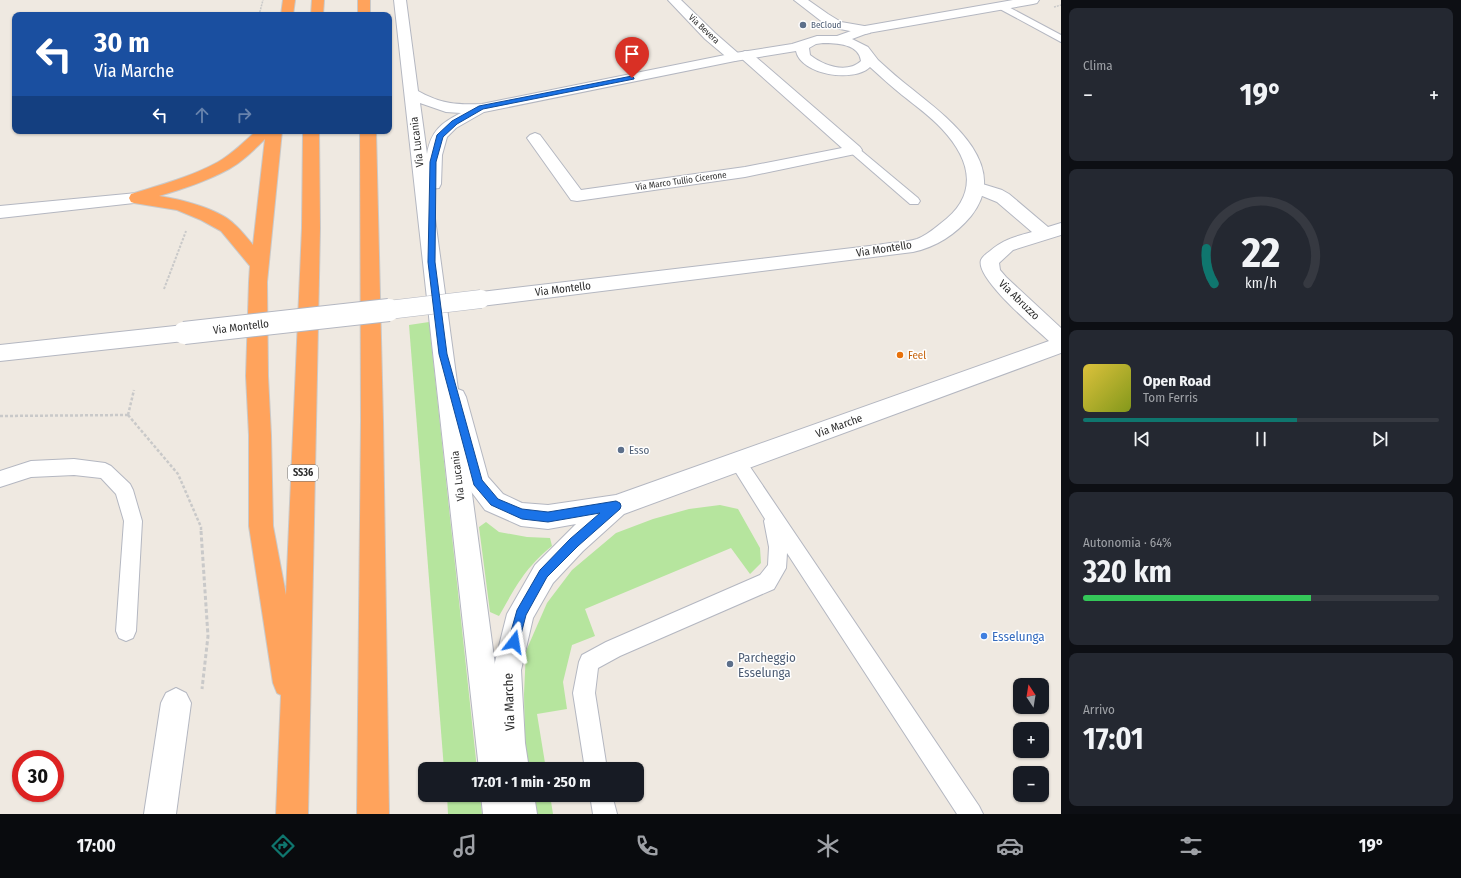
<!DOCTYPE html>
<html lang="it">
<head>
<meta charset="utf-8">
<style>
  body { margin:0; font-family:"Fira Sans Condensed",sans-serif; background:#242831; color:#f1f3f6; height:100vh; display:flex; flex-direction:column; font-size:15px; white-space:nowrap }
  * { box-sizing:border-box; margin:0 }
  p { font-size:13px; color:#9ea1a6 }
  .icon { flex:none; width:22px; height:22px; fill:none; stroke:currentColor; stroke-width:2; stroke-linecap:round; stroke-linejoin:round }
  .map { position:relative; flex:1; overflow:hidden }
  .drawer { display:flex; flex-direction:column; gap:8px; padding:8px; background:#0d0f14; width:400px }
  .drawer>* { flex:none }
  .top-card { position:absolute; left:12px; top:12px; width:380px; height:122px; border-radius:8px; box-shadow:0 1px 3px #0004; background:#1a4fa0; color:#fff; overflow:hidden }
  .needle { width:26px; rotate:348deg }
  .tools { position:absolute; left:1013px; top:678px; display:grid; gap:8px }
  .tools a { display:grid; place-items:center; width:36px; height:36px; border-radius:8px; background:#171b24; box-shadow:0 1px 3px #0004; font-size:20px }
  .speed { position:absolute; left:12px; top:750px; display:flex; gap:8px; font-size:20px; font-weight:700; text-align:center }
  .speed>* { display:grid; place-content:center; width:52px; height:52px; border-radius:50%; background:#171b24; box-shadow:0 1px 3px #0004; line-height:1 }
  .speed .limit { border:6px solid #d22; background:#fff; color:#111 }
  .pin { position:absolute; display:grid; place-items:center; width:34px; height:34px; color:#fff; margin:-41px -17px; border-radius:50% 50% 50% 0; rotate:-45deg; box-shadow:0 0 4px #0007 }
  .pin .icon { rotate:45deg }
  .me { position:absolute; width:44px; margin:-22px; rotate:14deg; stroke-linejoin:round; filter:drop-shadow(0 0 3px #0008) }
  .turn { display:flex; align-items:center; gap:14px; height:84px; padding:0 16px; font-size:18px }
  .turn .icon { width:52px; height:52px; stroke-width:2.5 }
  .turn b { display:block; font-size:28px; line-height:34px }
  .lanes { display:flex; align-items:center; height:38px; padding:0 16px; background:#0003; justify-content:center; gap:20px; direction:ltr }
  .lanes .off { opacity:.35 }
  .big { font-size:30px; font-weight:700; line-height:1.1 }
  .drawer .tile { flex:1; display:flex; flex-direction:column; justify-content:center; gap:6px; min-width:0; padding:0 14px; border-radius:8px; background:#242831 }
  .drawer .dial { align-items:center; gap:0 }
  .dial svg { height:104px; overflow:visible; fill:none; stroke:#363941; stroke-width:7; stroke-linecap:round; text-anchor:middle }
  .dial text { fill:#f1f3f6; stroke:none }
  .song { display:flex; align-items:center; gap:12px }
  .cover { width:48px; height:48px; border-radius:6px; background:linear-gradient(135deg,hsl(50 70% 55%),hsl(70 70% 35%)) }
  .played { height:4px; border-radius:2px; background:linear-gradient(90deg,#0f766e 60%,#363941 60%) }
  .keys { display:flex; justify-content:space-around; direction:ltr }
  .heat { display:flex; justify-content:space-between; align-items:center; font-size:22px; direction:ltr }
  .charge { height:6px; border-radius:3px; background:linear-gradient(90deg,#34c759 64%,#363941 0) }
  .trip { position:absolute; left:418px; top:762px; width:226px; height:40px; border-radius:8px; background:#171b24; box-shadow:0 1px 3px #0004; font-weight:700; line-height:40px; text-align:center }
  .tab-bar { display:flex; height:64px; justify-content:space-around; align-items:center; background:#090b0e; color:#9ea1a6 }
  .tab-bar .icon { width:28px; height:28px }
  .tab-bar .current { color:#0f766e }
  .tab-bar b { font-size:18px; color:#f1f3f6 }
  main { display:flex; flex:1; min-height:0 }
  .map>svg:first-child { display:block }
  .green { fill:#b6e59e }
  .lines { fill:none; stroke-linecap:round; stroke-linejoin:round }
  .lane-casing { stroke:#b4b7c1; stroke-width:2 }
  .street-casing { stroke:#b4b7c1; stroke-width:2 }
  .secondary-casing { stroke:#b4b7c1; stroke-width:2 }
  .highway-casing { stroke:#c9c9c9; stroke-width:2 }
  .path-far3 { stroke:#c9c9c9; stroke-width:1.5; stroke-dasharray:2 1; stroke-linecap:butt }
  .path-far2 { stroke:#c9c9c9; stroke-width:2; stroke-dasharray:2.5 1.5; stroke-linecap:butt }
  .path-far1 { stroke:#c9c9c9; stroke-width:2.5; stroke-dasharray:3 2; stroke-linecap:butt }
  .path { stroke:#c9c9c9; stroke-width:3; stroke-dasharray:4 2.5; stroke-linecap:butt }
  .lane { fill:#fff; fill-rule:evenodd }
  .street { fill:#fff; fill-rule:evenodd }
  .secondary { fill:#fff; fill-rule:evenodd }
  .highway { fill:#ffa35c; fill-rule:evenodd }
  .secondary-bridge-far1-casing { stroke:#b4b7c1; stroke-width:19; stroke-linecap:butt }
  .secondary-bridge-casing { stroke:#b4b7c1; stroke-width:24; stroke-linecap:butt }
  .secondary-bridge-far1 { stroke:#fff; stroke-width:18 }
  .secondary-bridge { stroke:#fff; stroke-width:22 }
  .route { fill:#1a73e8; stroke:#114b97 }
  .service-dot { fill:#5c6f8a; stroke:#fff; stroke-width:1.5 }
  .food-dot { fill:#e8710a; stroke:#fff; stroke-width:1.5 }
  .shop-dot { fill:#3f7fe0; stroke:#fff; stroke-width:1.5 }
  .labels { text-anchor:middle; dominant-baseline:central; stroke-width:3; stroke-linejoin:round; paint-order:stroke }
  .far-service-label { font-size:9px; fill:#4e5e75; stroke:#fff; text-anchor:start }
  .far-street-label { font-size:9px; fill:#2e2e2e; stroke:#fff }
  .shield { fill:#fff; stroke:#6d6d6d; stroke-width:1 }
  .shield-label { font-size:10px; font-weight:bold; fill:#2e2e2e }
  .street-label { font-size:11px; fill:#2e2e2e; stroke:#fff }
  .food-label { font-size:11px; fill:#c56008; stroke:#fff; text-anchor:start }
  .service-label { font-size:11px; fill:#4e5e75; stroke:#fff; text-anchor:start }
  .near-shop-label { font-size:13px; fill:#366cbe; stroke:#fff; text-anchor:start }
  .near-service-label { font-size:13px; fill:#4e5e75; stroke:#fff; text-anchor:start }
  .near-street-label { font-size:13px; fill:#2e2e2e; stroke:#fff }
</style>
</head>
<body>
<main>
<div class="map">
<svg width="1061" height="814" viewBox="0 0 1061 814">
  <rect width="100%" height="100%" fill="#efe9e1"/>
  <g class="green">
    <polygon points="429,322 477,769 444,769 409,325"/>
    <polygon points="720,505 738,509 760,548 761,563 750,574 731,548 585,609 595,636 572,645 563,682 567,709 537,714 546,769 528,769 525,746 524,694 526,651 547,603 572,570 616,533 653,519 689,509"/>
    <path d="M486 522 499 532 527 537 550 538 552 546C525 568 516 586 499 616L490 612 479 527Z"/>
    <polygon points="447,795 480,795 482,814 448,814"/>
    <polygon points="532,795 550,795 553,814 535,814"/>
  </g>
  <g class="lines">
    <defs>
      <g id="lane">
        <polygon points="1001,3 1061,35 1061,42 998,8 997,6 998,4"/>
        <polygon points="854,147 858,148 918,198 920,201 918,204 910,204 850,152 848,150 850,148"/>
        <polygon points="738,455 744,458 979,806 983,814 957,814 787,553 786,568 774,589 620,656 598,668 595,693 607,769 585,769 573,693 579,662 582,655 606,642 760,575 768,565 769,547 764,521 765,519 730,463 732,458"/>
        <polygon points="74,459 105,463 111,466 130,484 133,490 142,521 136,631 133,638 126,641 119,638 116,631 124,521 116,494 101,478 74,475 31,477 0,487 0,471 31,461"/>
        <polygon points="590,795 612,795 617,814 593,814"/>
      </g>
      <g id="street">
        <polygon points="668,0 681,0 715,33 739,54 745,51 750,52 860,147 862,150 860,153 745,177 577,201 571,200 527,138 530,135 535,133 540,135 581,190 745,167 842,148 741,58 735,61 730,60 705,39"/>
        <polygon points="794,0 808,0 828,14 841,22 870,27 871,30 870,33 865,34 840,29 825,24"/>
        <path d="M976 182 1002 190 1009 194 1048 227 1061 223V235L1013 250 999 263 1000 270 1006 277 1061 328V353L624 514 583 551 553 583 533 618 521 670 525 743 529 769H499L495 743 493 670 507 614 535 565 576 524 548 529 521 526 485 510 470 490 466 482 444 397 447 391 455 388 463 391 466 397 488 477 503 494 522 503 548 505 616 495 1049 341C1035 328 975 278 981 260 983 256 987 253 990 251 1004 239 1014 237 1032 232L997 202 970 191 968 187 970 183Z"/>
        <polygon points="176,688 186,693 191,703 176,814 144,814 161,703 166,693"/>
        <polygon points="502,795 534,795 537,814 505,814"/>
      </g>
      <g id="secondary">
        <path d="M394 0H406L418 91C441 104 457 105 482 104L735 53 792 44 817 36H837L865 26 1013 0H1039L1037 3 1033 4 868 33 852 39 868 47 878 60C889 70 900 80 912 89 947 117 1012 165 971 216 956 234 936 247 913 252L481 306 474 304 471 299 474 294 481 292 878 245C891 242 905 243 917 239 925 236 934 229 940 224 979 196 972 161 942 129 930 116 916 106 902 95 891 86 881 77 870 67 854 83 801 75 796 51L735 61 484 112 456 128 447 137 442 155 441 184 439 188 431 189 509 769H479ZM823 43C837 43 859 44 861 61 847 74 824 66 810 55L809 48 816 44ZM420 103 446 112 461 113C441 123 431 131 427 154Z"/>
        <polygon points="137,193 143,194 145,198 143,202 0,218 0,206"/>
        <polygon points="184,325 191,328 194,333 191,338 184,341 0,361 0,345"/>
        <polygon points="481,795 513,795 515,814 483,814"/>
      </g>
      <g id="highway">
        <polygon points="283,0 295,0 293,15 281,15"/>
        <polygon points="312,0 324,0 323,15 311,15"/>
        <rect x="358" y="0" width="12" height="15"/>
        <path d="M256 131H282L267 282 268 376 271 435 273 526 286 595 302 228 303 131H319L320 228 308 814H276L281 695 277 693 273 683 249 526V435L246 376 249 282 250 266 221 231 201 220 177 210 134 203 131 202 129 198 131 194C160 185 191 177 218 162 232 154 244 142 256 131ZM265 139 253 245C247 238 241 230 234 224 219 209 180 199 159 196 183 189 207 181 229 169 243 161 254 150 265 139Z"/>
        <polygon points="360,131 376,131 383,421 389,814 357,814 361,421"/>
      </g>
    </defs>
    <use href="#lane" class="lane-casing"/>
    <use href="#street" class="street-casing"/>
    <use href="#secondary" class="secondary-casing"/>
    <use href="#highway" class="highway-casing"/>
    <g class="path-far3">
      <polyline points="1054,7 1061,5"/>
      <polyline points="259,15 263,0"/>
    </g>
    <polyline class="path-far2" points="164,289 186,231"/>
    <g class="path-far1">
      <polyline points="128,415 178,474 201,527 201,532"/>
      <polyline points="128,415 134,390"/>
      <polyline points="0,416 128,415"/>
    </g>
    <polyline class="path" points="201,531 208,636 202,689"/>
    <use href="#lane" class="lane"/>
    <use href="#street" class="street"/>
    <use href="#secondary" class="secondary"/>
    <use href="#highway" class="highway"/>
    <defs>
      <polyline id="secondary-bridge-far1" points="380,311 481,299"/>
      <polyline id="secondary-bridge" points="184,333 389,310"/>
    </defs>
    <use href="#secondary-bridge-far1" class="secondary-bridge-far1-casing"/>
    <use href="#secondary-bridge" class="secondary-bridge-casing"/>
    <use href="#secondary-bridge-far1" class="secondary-bridge-far1"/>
    <use href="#secondary-bridge" class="secondary-bridge"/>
  </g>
  <polygon class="route" points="632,76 634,78 634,79 483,109 457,124 443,137 436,162 435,262 447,354 482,480 498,499 522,509 548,512 616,501 620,503 621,506 620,509 578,546 547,577 526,615 518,646 514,648 510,646 508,642 517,610 540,570 570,539 600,513 548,522 522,519 491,505 474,485 439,354 428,262 430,162 437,135 452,121 479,106"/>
  <g class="service-dot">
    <circle cx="803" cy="25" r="4"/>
    <circle cx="621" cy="450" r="4"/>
    <circle cx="730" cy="664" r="4"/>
  </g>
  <circle class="food-dot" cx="900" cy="355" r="4"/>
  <circle class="shop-dot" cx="984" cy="636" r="4"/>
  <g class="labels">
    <g class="far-service-label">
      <text x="811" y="25">BeCloud</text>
    </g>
    <g class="far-street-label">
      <text transform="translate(704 29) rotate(43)">Via Bevera</text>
      <text transform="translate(681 181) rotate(-8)">Via Marco Tullio Cicerone</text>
    </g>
    <rect class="shield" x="288" y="465" width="30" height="16" rx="3"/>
    <g class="shield-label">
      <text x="303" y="473">SS36</text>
    </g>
    <g class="street-label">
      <text transform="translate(417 142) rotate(-97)">Via Lucania</text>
      <text transform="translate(884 249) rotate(-9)">Via Montello</text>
      <text transform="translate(563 289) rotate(-7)">Via Montello</text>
      <text transform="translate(1019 300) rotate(44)">Via Abruzzo</text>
      <text transform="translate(241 327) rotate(-7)">Via Montello</text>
      <text transform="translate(839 426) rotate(-20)">Via Marche</text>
      <text transform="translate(458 476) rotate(-97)">Via Lucania</text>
    </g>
    <g class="food-label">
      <text x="908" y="355">Feel</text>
    </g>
    <g class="service-label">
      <text x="629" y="450">Esso</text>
    </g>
    <g class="near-shop-label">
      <text x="992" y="636">Esselunga</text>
    </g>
    <g class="near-service-label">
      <text x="738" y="657">Parcheggio<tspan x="738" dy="15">Esselunga</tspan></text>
    </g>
    <g class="near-street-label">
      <text transform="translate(509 702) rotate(-92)">Via Marche</text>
    </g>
  </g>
</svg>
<div class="tools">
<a><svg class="needle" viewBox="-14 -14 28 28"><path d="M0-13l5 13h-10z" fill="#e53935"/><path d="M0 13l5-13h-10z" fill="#9ea1a6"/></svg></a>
<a>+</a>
<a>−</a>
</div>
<div class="speed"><div class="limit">30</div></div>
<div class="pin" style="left:632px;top:78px;background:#d93025"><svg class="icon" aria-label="arrive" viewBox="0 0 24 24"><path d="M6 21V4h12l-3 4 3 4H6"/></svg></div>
<svg class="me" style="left:514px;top:642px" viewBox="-20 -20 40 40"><path d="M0-17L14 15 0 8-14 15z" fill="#1a73e8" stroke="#fff" stroke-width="4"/></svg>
<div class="trip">17:01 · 1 min · 250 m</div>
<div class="top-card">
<div class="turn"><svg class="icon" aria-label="left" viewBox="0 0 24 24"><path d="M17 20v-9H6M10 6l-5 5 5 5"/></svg><div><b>30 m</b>Via Marche</div></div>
<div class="lanes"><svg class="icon" aria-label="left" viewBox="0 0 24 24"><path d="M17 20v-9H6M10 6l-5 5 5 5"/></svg><svg class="icon off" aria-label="ahead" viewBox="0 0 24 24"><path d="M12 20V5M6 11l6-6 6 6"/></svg><svg class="icon off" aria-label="right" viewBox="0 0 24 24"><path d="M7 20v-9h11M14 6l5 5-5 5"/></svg></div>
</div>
</div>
<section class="drawer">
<div class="tile"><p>Clima</p>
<div class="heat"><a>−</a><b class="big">19°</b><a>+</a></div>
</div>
<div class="tile dial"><svg viewBox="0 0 100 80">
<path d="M14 69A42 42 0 1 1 86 69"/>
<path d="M14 69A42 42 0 0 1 8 42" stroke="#0f766e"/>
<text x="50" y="56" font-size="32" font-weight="700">22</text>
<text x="50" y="72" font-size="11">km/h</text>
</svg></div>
<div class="tile">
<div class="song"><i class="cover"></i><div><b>Open Road</b><p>Tom Ferris</p></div></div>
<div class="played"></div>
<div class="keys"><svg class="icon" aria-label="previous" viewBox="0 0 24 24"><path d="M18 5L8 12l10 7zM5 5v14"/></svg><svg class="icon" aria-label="pause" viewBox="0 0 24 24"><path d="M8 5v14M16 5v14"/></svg><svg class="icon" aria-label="next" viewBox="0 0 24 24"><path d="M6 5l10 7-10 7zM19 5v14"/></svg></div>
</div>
<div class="tile"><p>Autonomia · 64%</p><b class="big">320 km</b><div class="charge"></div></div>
<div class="tile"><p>Arrivo</p><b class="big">17:01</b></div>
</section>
</main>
<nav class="tab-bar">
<b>17:00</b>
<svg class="icon current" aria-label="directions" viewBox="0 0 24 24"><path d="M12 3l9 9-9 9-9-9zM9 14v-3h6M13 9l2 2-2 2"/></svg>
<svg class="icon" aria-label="music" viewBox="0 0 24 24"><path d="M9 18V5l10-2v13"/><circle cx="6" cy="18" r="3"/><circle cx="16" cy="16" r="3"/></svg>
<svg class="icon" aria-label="phone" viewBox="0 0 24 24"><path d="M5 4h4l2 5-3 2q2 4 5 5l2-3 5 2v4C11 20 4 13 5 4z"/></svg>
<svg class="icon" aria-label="climate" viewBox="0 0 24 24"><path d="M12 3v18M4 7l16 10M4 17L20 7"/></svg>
<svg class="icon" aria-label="car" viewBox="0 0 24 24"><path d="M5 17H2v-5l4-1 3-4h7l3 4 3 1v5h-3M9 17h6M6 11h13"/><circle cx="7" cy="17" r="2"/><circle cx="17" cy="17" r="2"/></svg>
<svg class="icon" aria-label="filters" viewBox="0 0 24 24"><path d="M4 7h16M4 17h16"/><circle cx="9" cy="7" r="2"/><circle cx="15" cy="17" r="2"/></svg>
<b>19°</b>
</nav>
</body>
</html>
